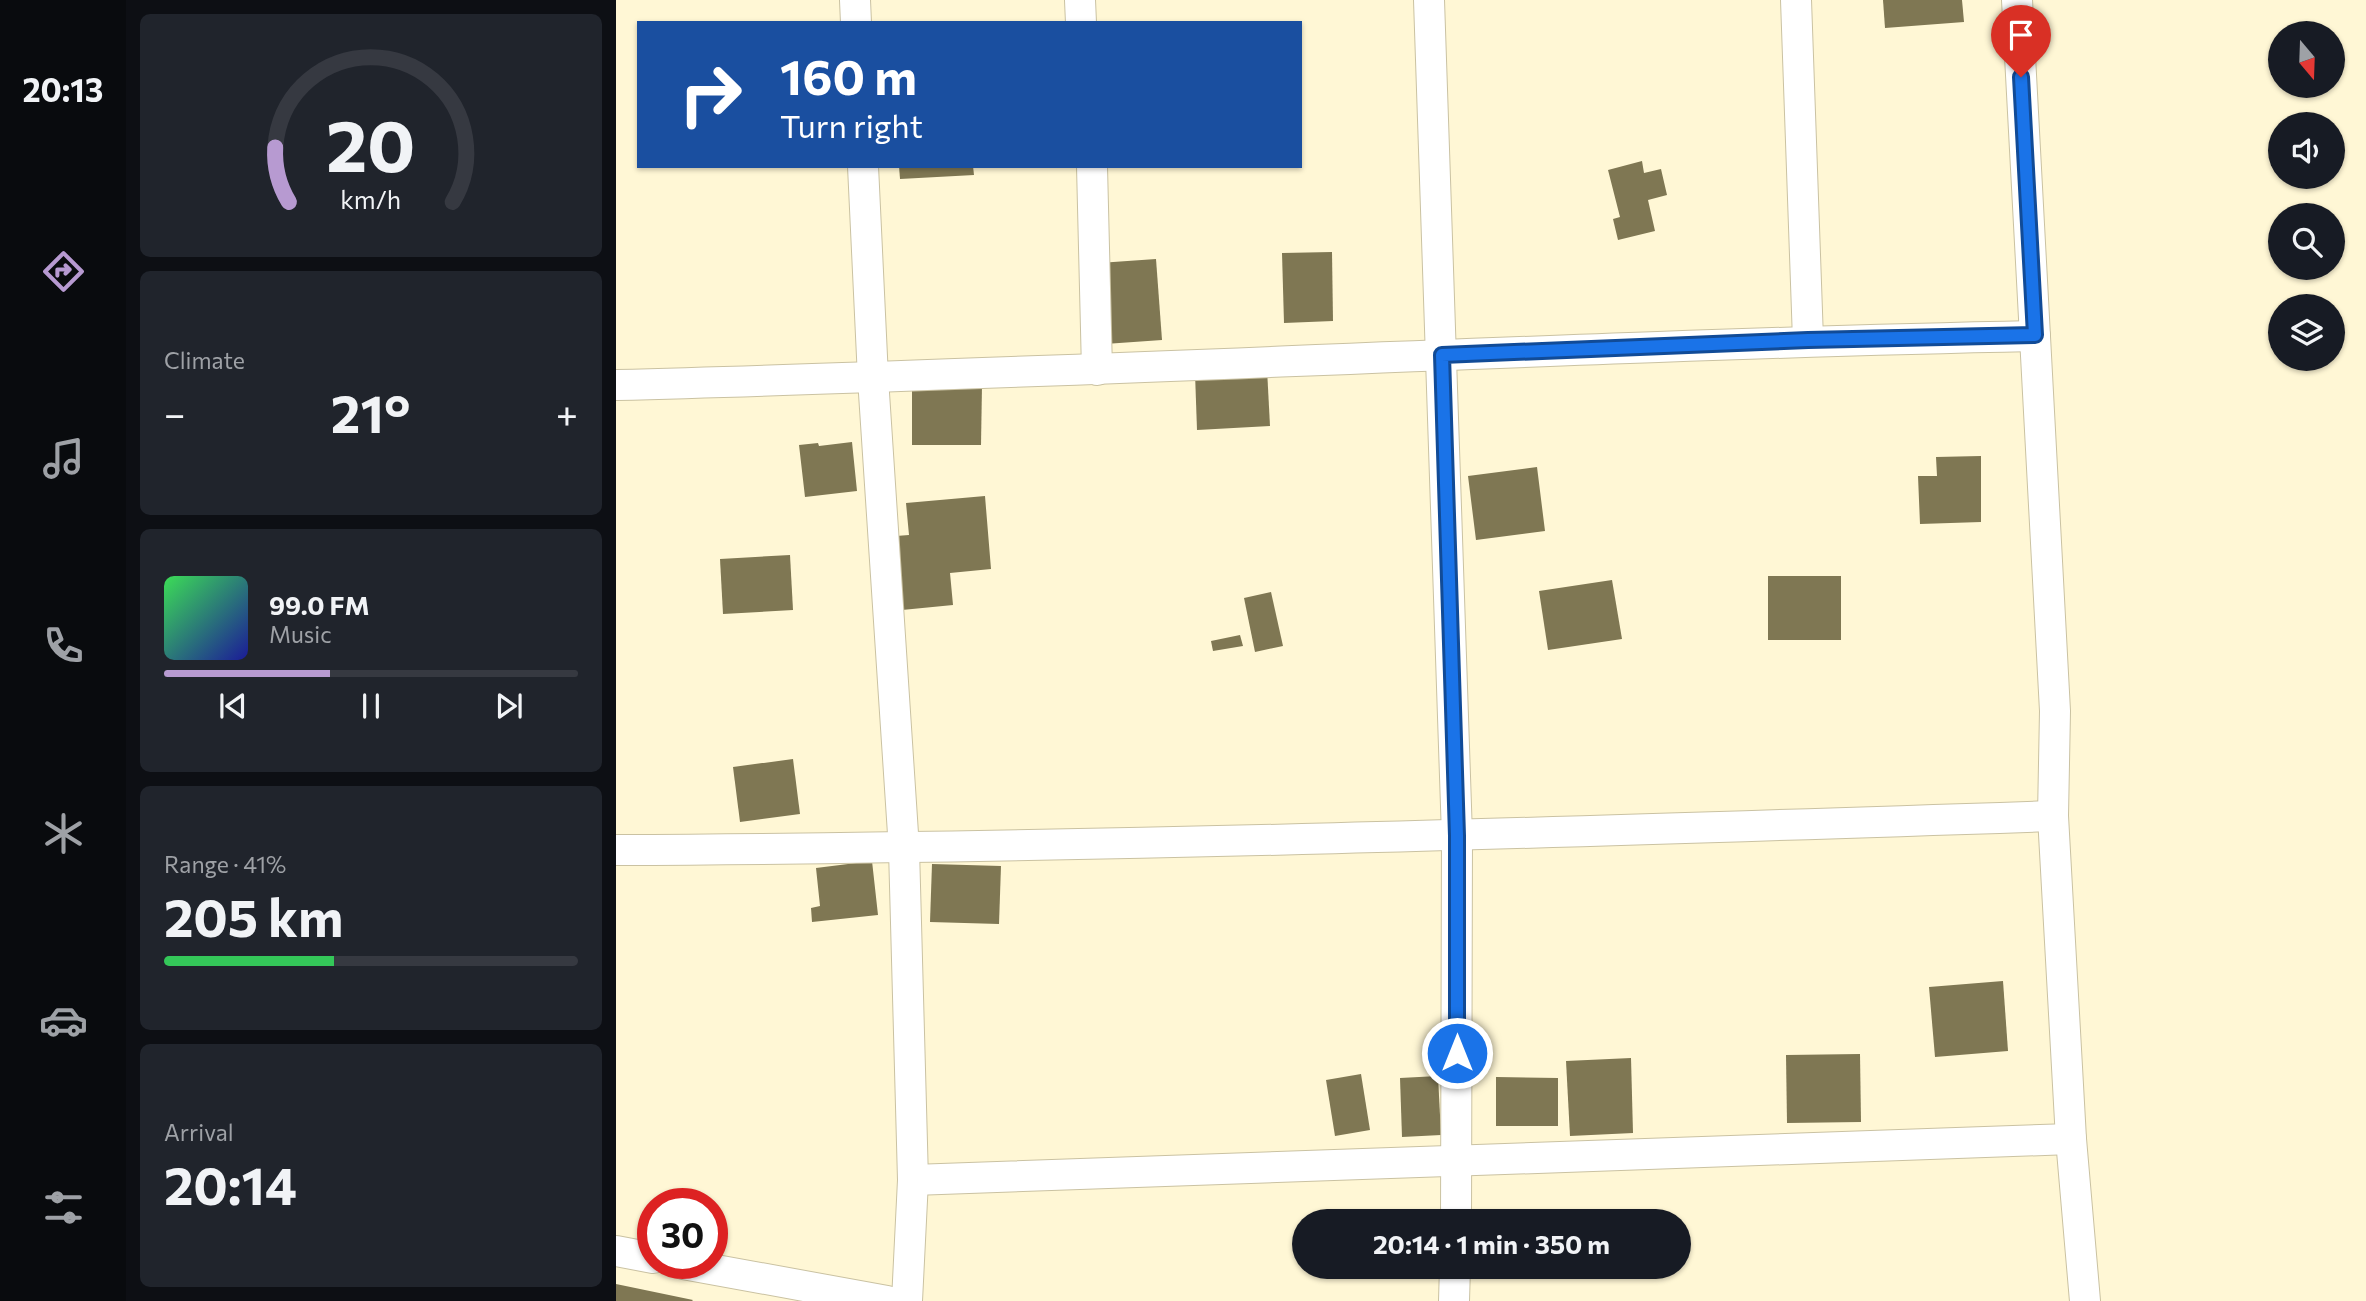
<!DOCTYPE html>
<html lang="en">
<head>
<meta charset="utf-8">
<style>
  body { margin:0; font-family:Commissioner,sans-serif; background:#20242c; color:#f1f3f6; height:100vh; display:flex; flex-direction:column; font-size:26px; white-space:nowrap }
  * { box-sizing:border-box; margin:0 }
  p { font-size:23px; color:#9ea1a6 }
  .icon { flex:none; width:38px; height:38px; fill:none; stroke:currentColor; stroke-width:2; stroke-linecap:round; stroke-linejoin:round }
  .map { position:relative; flex:1; overflow:hidden }
  .panel { display:flex; flex-direction:column; gap:14px; padding:14px; background:#0d0f14; width:490px }
  .panel>* { flex:none }
  .hud { position:absolute; left:21px; top:21px; width:665px; height:147px; border-radius:0px; box-shadow:0 2px 5px #0004; background:#1a4fa0; color:#fff; overflow:hidden }
  .needle { width:46px; rotate:161deg }
  .fabs { position:absolute; left:1652px; top:21px; display:grid; gap:14px }
  .fabs a { display:grid; place-items:center; width:77px; height:77px; border-radius:50%; background:#171b24; box-shadow:0 2px 5px #0004; font-size:35px }
  .speed { position:absolute; left:21px; top:1188px; display:flex; gap:14px; font-size:35px; font-weight:700; text-align:center }
  .speed>* { display:grid; place-content:center; width:91px; height:91px; border-radius:50%; background:#171b24; box-shadow:0 2px 5px #0004; line-height:1 }
  .speed .limit { border:10px solid #d22; background:#fff; color:#111 }
  .pin { position:absolute; display:grid; place-items:center; width:60px; height:60px; color:#fff; margin:-72px -30px; border-radius:50% 50% 50% 0; rotate:-45deg; box-shadow:0 0 7px #0007 }
  .pin .icon { rotate:45deg }
  .me { position:absolute; width:77px; margin:-38px; rotate:0deg; stroke-linejoin:round; filter:drop-shadow(0 0 5px #0008) }
  .turn { display:flex; align-items:center; gap:24px; height:147px; padding:0 28px; font-size:32px }
  .turn .icon { width:91px; height:91px; stroke-width:2.5 }
  .turn b { display:block; font-size:49px; line-height:60px }
  .big { font-size:52px; font-weight:700; line-height:1.1 }
  .panel .card { flex:1; display:flex; flex-direction:column; justify-content:center; gap:10px; min-width:0; padding:0 24px; border-radius:10px; background:#20242c }
  .panel .dial { align-items:center; gap:0 }
  .dial svg { height:182px; overflow:visible; fill:none; stroke:#363941; stroke-width:7; stroke-linecap:round; text-anchor:middle }
  .dial text { fill:#f1f3f6; stroke:none }
  .song { display:flex; align-items:center; gap:21px }
  .cover { width:84px; height:84px; border-radius:10px; background:linear-gradient(135deg,hsl(130 70% 55%),hsl(240 70% 35%)) }
  .played { height:7px; border-radius:4px; background:linear-gradient(90deg,#b79ad1 40%,#363941 40%) }
  .keys { display:flex; justify-content:space-around; direction:ltr }
  .heat { display:flex; justify-content:space-between; align-items:center; font-size:38px; direction:ltr }
  .charge { height:10px; border-radius:5px; background:linear-gradient(90deg,#34c759 41%,#363941 0) }
  .trip { position:absolute; left:676px; top:1209px; width:399px; height:70px; border-radius:35px; background:#171b24; box-shadow:0 2px 5px #0004; font-weight:700; line-height:70px; text-align:center }
  main { display:flex; flex:1; min-height:0 }
  .dock { display:flex; flex-direction:column; width:126px; justify-content:space-around; align-items:center; background:#090b0e; color:#9ea1a6 }
  .dock .icon { width:49px; height:49px }
  .dock .current { color:#b79ad1 }
  .dock b { font-size:32px; color:#f1f3f6 }
  .map>svg:first-child { display:block }
  .building { fill:#7f7753 }
  .lines { fill:none; stroke-linecap:round; stroke-linejoin:round }
  .street-casing { stroke:#cac2a2; stroke-width:32 }
  .street { stroke:#fff; stroke-width:30 }
  .route-casing { stroke:#114b97; stroke-width:18 }
  .route { stroke:#1a73e8; stroke-width:12 }
</style>
</head>
<body>
<main>
<nav class="dock">
<b>20:13</b>
<svg class="icon current" aria-label="directions" viewBox="0 0 24 24"><path d="M12 3l9 9-9 9-9-9zM9 14v-3h6M13 9l2 2-2 2"/></svg>
<svg class="icon" aria-label="music" viewBox="0 0 24 24"><path d="M9 18V5l10-2v13"/><circle cx="6" cy="18" r="3"/><circle cx="16" cy="16" r="3"/></svg>
<svg class="icon" aria-label="phone" viewBox="0 0 24 24"><path d="M5 4h4l2 5-3 2q2 4 5 5l2-3 5 2v4C11 20 4 13 5 4z"/></svg>
<svg class="icon" aria-label="climate" viewBox="0 0 24 24"><path d="M12 3v18M4 7l16 10M4 17L20 7"/></svg>
<svg class="icon" aria-label="car" viewBox="0 0 24 24"><path d="M5 17H2v-5l4-1 3-4h7l3 4 3 1v5h-3M9 17h6M6 11h13"/><circle cx="7" cy="17" r="2"/><circle cx="17" cy="17" r="2"/></svg>
<svg class="icon" aria-label="filters" viewBox="0 0 24 24"><path d="M4 7h16M4 17h16"/><circle cx="9" cy="7" r="2"/><circle cx="15" cy="17" r="2"/></svg>
</nav>
<section class="panel">
<div class="card dial"><svg viewBox="0 0 100 80">
<path d="M14 69A42 42 0 1 1 86 69"/>
<path d="M14 69A42 42 0 0 1 8 45" stroke="#b79ad1"/>
<text x="50" y="56" font-size="32" font-weight="700">20</text>
<text x="50" y="72" font-size="11">km/h</text>
</svg></div>
<div class="card"><p>Climate</p>
<div class="heat"><a>−</a><b class="big">21°</b><a>+</a></div>
</div>
<div class="card">
<div class="song"><i class="cover"></i><div><b>99.0 FM</b><p>Music</p></div></div>
<div class="played"></div>
<div class="keys"><svg class="icon" aria-label="previous" viewBox="0 0 24 24"><path d="M18 5L8 12l10 7zM5 5v14"/></svg><svg class="icon" aria-label="pause" viewBox="0 0 24 24"><path d="M8 5v14M16 5v14"/></svg><svg class="icon" aria-label="next" viewBox="0 0 24 24"><path d="M6 5l10 7-10 7zM19 5v14"/></svg></div>
</div>
<div class="card"><p>Range · 41%</p><b class="big">205 km</b><div class="charge"></div></div>
<div class="card"><p>Arrival</p><b class="big">20:14</b></div>
</section>
<div class="map">
<svg width="1750" height="1301" viewBox="0 0 1750 1301">
  <rect width="100%" height="100%" fill="#fff7d5"/>
  <g class="building">
    <polygon points="1267,0 1346,0 1348,22 1269,28"/>
    <polygon points="1026,161 1028,173 1045,169 1051,195 1032,200 1039,231 1002,240 997,219 1004,217 992,170"/>
    <polygon points="283,166 357,166 358,175 284,179"/>
    <polygon points="716,252 717,321 668,323 666,253"/>
    <polygon points="540,259 546,340 489,344 483,263"/>
    <polygon points="651,369 654,426 581,430 579,373"/>
    <polygon points="296,385 366,385 365,445 296,445"/>
    <polygon points="236,442 241,491 189,497 183,445 202,443 203,446"/>
    <polygon points="1365,456 1365,522 1304,524 1302,476 1321,476 1320,457"/>
    <polygon points="921,467 929,531 860,540 852,476"/>
    <polygon points="369,496 375,569 334,573 337,605 286,610 280,536 293,535 290,503"/>
    <polygon points="174,555 177,610 107,614 104,559"/>
    <rect x="1152" y="576" width="73" height="64"/>
    <polygon points="996,580 1006,639 932,650 923,591"/>
    <polygon points="655,592 667,646 639,652 628,598"/>
    <polygon points="624,635 627,646 597,651 595,641"/>
    <polygon points="177,759 184,814 124,822 117,767"/>
    <polygon points="256,861 262,915 196,922 195,908 204,906 200,868"/>
    <polygon points="316,864 385,866 383,924 314,922"/>
    <polygon points="1387,981 1392,1051 1319,1057 1313,987"/>
    <polygon points="1244,1054 1245,1122 1171,1123 1170,1055"/>
    <polygon points="1015,1058 1017,1133 954,1136 950,1061"/>
    <polygon points="745,1074 754,1130 719,1136 710,1080"/>
    <polygon points="822,1076 825,1135 786,1137 784,1078"/>
    <polygon points="880,1077 942,1078 942,1126 880,1126"/>
    <polygon points="0,1284 77,1300 76,1301 0,1301"/>
  </g>
  <g class="lines">
    <defs>
      <g id="street">
        <polyline points="239,0 240,23"/>
        <polyline points="464,0 465,23"/>
        <polyline points="813,0 841,836 840,1222"/>
        <polyline points="1180,0 1192,340"/>
        <polyline points="1401,0 1439,711 1437,816 1455,1139 1469,1301"/>
        <polyline points="247,166 257,378 288,849 297,1180 291,1301"/>
        <polyline points="476,166 481,370"/>
        <path d="M0 385C473 373 946 346 1419 336"/>
        <path d="M0 850C479 848 958 832 1437 816"/>
        <polyline points="297,1180 1455,1139"/>
        <polyline points="0,1251 37,1258"/>
        <polyline points="67,1264 271,1301"/>
        <polyline points="838,1301 839,1267"/>
      </g>
    </defs>
    <use href="#street" class="street-casing"/>
    <use href="#street" class="street"/>
  </g>
  <g class="lines">
    <defs>
      <polyline id="route" points="841,1053 841,836 826,355 1192,340 1419,335 1405,77"/>
    </defs>
    <use href="#route" class="route-casing"/>
    <use href="#route" class="route"/>
  </g>
</svg>
<div class="fabs">
<a><svg class="needle" viewBox="-14 -14 28 28"><path d="M0-13l5 13h-10z" fill="#e53935"/><path d="M0 13l5-13h-10z" fill="#9ea1a6"/></svg></a>
<a><svg class="icon" aria-label="sound" viewBox="0 0 24 24"><path d="M4 9h4l5-4v14l-5-4H4zM17 9q2 3 0 6"/></svg></a>
<a><svg class="icon" aria-label="search" viewBox="0 0 24 24"><circle cx="10" cy="10" r="6"/><path d="M15 15l6 6"/></svg></a>
<a><svg class="icon" aria-label="layers" viewBox="0 0 24 24"><path d="M12 4l9 5-9 5-9-5zM3 14l9 5 9-5"/></svg></a>
</div>
<div class="speed"><div class="limit">30</div></div>
<div class="pin" style="left:1405px;top:77px;background:#d93025"><svg class="icon" aria-label="arrive" viewBox="0 0 24 24"><path d="M6 21V4h12l-3 4 3 4H6"/></svg></div>
<svg class="me" style="left:841px;top:1053px" viewBox="-20 -20 40 40"><circle r="17" fill="#1a73e8" stroke="#fff" stroke-width="3"/><path d="M0-11L8 9 0 5-8 9z" fill="#fff"/></svg>
<div class="trip">20:14 · 1 min · 350 m</div>
<div class="hud">
<div class="turn"><svg class="icon" aria-label="right" viewBox="0 0 24 24"><path d="M7 20v-9h11M14 6l5 5-5 5"/></svg><div><b>160 m</b>Turn right</div></div>
</div>
</div>
</main>
</body>
</html>
